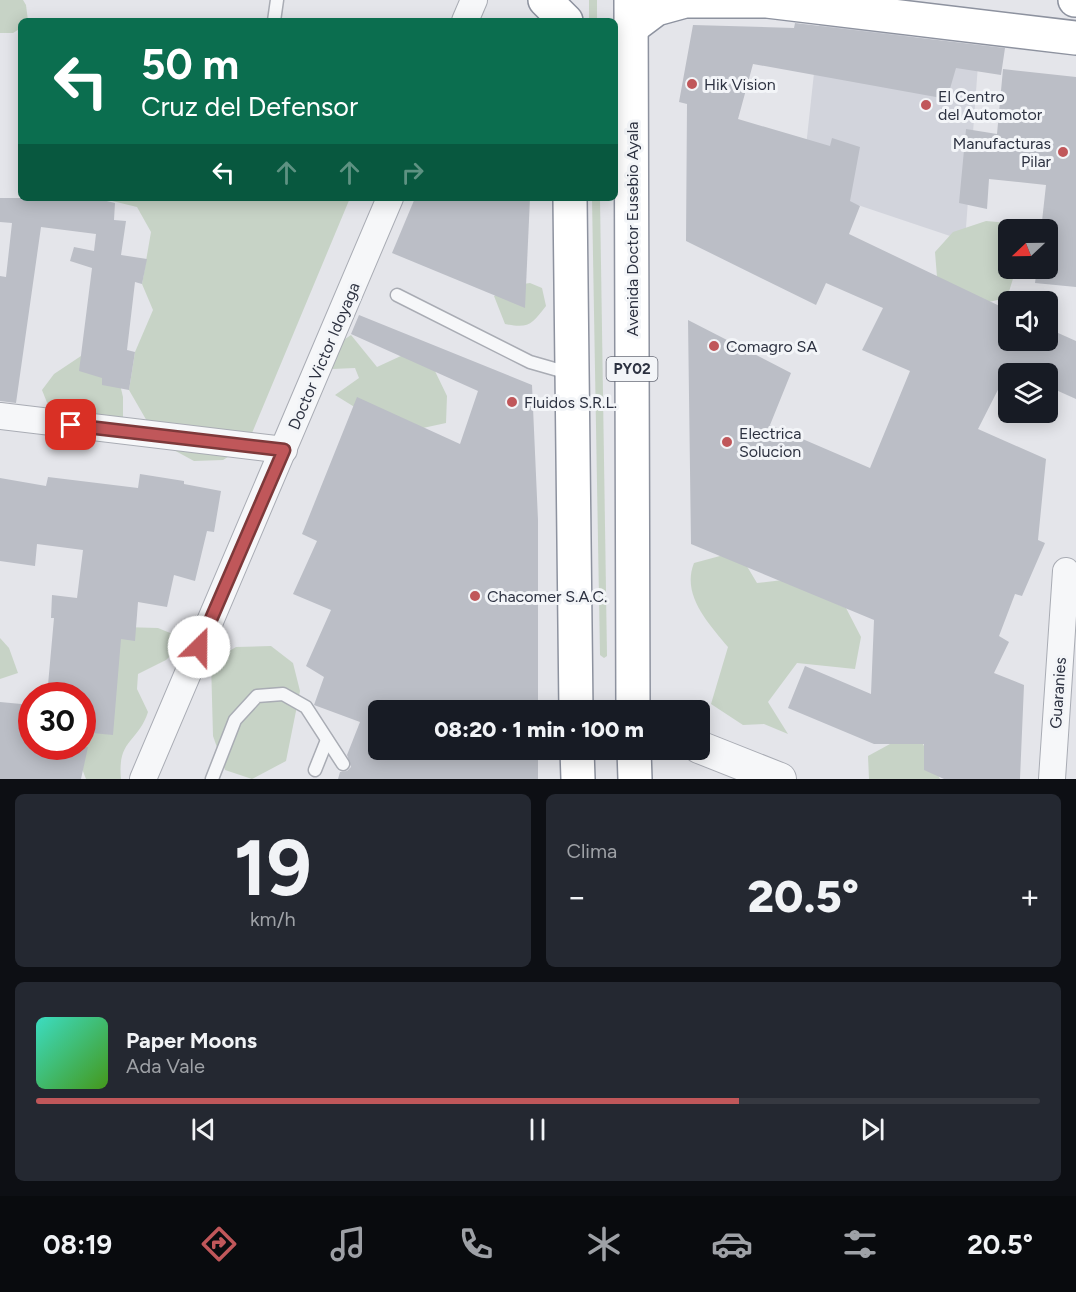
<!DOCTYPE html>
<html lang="es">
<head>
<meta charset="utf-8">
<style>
  body { margin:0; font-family:Figtree,sans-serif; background:#242831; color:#f1f3f6; height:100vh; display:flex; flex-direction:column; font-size:22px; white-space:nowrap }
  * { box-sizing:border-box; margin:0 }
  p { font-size:20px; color:#9ea1a6 }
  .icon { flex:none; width:33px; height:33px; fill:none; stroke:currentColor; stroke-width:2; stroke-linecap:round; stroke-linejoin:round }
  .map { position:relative; height:779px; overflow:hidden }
  .side { display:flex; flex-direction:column; gap:15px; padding:15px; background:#0d0f14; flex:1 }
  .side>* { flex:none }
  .top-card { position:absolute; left:18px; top:18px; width:600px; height:183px; border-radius:9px; box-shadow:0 3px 15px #0003; background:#0b6e4f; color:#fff; overflow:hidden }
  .needle { width:39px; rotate:248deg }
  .fabs { position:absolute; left:998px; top:219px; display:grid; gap:12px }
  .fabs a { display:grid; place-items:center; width:60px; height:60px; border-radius:9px; background:#171b24; box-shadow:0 3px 15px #0003; font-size:30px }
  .speed { position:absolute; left:18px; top:682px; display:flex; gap:12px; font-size:30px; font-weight:700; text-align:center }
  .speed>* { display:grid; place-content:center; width:78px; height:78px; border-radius:50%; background:#171b24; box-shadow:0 3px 15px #0003; line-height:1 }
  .speed .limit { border:9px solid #d22; background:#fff; color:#111 }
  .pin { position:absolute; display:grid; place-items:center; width:51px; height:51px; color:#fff; margin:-26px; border-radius:12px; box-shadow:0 3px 9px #0006 }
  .me { position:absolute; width:66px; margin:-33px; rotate:23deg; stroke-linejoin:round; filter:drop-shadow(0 0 4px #0008) }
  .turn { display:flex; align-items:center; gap:21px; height:126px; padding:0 24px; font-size:27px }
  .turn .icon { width:78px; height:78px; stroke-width:2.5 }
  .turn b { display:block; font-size:42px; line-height:51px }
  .lanes { display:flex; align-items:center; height:57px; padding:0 24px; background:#0003; justify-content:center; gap:30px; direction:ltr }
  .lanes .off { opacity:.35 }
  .big { font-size:45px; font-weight:800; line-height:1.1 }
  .side .tile { flex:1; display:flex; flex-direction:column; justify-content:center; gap:9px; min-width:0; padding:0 21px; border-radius:9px; background:#242831 }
  .side .dial { align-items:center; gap:0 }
  .dial b { font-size:78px; line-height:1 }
  .song { display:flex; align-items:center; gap:18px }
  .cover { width:72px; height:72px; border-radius:9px; background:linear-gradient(135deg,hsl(170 70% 55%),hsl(100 70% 35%)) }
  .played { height:6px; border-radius:3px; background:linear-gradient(90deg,#c0575a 70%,#363941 70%) }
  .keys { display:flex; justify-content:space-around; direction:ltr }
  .heat { display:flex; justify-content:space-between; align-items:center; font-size:33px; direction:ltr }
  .side .tiles { flex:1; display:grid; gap:15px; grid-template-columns:1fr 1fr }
  .tile:last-child { grid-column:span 2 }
  .trip { position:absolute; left:368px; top:700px; width:342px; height:60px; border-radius:9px; background:#171b24; box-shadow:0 3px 15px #0003; font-weight:800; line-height:60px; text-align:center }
  .tabs { display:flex; height:96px; justify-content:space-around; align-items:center; background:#090b0e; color:#9ea1a6 }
  .tabs .icon { width:42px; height:42px }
  .tabs .selected { color:#c0575a }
  .tabs b { font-size:27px; color:#f1f3f6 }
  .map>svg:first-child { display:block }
  .built { fill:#d2d4dc }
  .green { fill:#c7d3c6 }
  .building { fill:#bbbec6 }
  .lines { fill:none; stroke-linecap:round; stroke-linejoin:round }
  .service-casing { stroke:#a9acb4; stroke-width:15 }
  .minor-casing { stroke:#a9acb4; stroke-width:28 }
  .tertiary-casing { stroke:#a9acb4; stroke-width:34 }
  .trunk-casing { stroke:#8d929f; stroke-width:36 }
  .service { stroke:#f6f7f9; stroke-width:12 }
  .minor { stroke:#f6f7f9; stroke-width:26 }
  .tertiary { stroke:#f6f7f9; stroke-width:32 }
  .trunk { stroke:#fff; stroke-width:33 }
  .route-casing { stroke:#7d393a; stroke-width:15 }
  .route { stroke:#c0575a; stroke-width:10 }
  .poi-dot { fill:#c0575a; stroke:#f3f5f8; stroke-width:2 }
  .labels { text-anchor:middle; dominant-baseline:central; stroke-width:6; stroke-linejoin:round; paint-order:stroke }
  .shield { fill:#f3f5f8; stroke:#686c78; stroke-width:1.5 }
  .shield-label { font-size:15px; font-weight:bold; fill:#2d3241 }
  .poi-label { font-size:16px; fill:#2d3241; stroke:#f3f5f8; text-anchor:start }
  .street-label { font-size:16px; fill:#2d3241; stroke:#f3f5f8 }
</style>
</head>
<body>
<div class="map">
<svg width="1076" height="779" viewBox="0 0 1076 779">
  <rect width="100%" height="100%" fill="#e4e5ea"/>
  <polygon class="built" points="820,18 979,51 965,241 831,196 803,174"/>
  <g class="green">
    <polygon points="0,0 23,0 26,5 28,21 21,21 21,28 13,33 0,33"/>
    <rect x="589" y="0" width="8" height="21"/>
    <polygon points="100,198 350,198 247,445 223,460 194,461 159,442 129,390 135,352 153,310 142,284 151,232 137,207"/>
    <polygon points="592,198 600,198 607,656 604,658 600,655"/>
    <polygon points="986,221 1009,223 1011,229 1008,230 1008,268 1016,269 1007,298 956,309 937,277 935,252 953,232"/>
    <path d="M530 283 542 288 546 306C532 324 529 329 505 324L494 296 509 286Z"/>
    <polygon points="351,335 377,367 403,355 434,369 447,396 446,423 409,431 361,411 335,395 359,378 355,368 332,369 336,345"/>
    <polygon points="81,356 117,372 123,397 123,418 52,415 42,390 54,374"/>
    <path d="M720 556 742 558 757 583 783 580 846 608 861 637 855 669 797 663 768 702 788 734 764 724 743 725 711 704 728 647C709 624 681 595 694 563Z"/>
    <path d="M123 627 158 628 175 635 177 649 166 660 138 674 137 689 148 712C138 743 117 739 121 779H86L74 748 82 747 83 726Z"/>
    <polygon points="0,638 9,648 18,673 0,679"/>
    <polygon points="271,646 293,663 300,691 286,761 252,779 225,770 213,736 211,662 236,647"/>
    <polygon points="890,744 923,744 940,779 869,779 868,756"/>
  </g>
  <g class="building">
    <polygon points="795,23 1005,48 1001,75 956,68 947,99 753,64 738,119 830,146 832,138 860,147 850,201 860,206 849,234 1008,310 1008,340 1047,340 1047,328 1076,341 1076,399 1047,386 1047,374 1006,374 978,429 1046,459 1038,540 1045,543 1022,596 1015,594 999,636 1009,642 994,673 1024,685 1020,779 944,779 924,770 924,744 874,744 788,708 805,666 871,694 874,620 691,544 688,320 791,373 770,425 870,468 910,371 862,350 883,308 826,283 816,305 686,241 687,104 679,102 693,25 794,28"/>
    <polygon points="1003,69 1076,77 1076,287 1035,283 1037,268 1047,268 1047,230 1041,230 1046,185 989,179 987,209 959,203 966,129 997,134"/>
    <polygon points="0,198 94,198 115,203 114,220 126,221 121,255 147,259 142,284 135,282 127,350 135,352 129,390 102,385 102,378 79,371 92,268 70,261 74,247 94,251 96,234 41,227 16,403 0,401 0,276 6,277 12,223 0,222"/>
    <polygon points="415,198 530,198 525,308 392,253"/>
    <polygon points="359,315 532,385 538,520 538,711 378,711 378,750 538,750 538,779 338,779 340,772 347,771 351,767 347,755 360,722 314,705 324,677 306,666 331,610 293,594 317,541 302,534 357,397 460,444 478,391 351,334"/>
    <polygon points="140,474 184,481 184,484 221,491 214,532 207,531 195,581 174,575 167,607 138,602 135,641 121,639 113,735 82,732 82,696 47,696 54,618 51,618 52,595 77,598 83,550 37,544 35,566 0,561 0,478 46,486 48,477 138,488"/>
    <polygon points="0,702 32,705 28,739 32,740 32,747 88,747 81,779 0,779"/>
  </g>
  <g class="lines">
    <defs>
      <g id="service">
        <polyline points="274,21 277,0"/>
        <polyline points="397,295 530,362 572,374"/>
        <polyline points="315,770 327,740"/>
        <polyline points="212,779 235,720 257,696 283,694 306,707 343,764"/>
      </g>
      <g id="minor">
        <polyline points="465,21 474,0"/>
        <polyline points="0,416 284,450"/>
        <polyline points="143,779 390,198"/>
        <polyline points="1052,779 1066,571"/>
      </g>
      <polyline id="tertiary" points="699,747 780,779"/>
      <g id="trunk">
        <polyline points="545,0 566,21"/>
        <polyline points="631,0 633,711"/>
        <polyline points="1075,0 1076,0"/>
        <polyline points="632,27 656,9 685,1 767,1 1076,38"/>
        <polyline points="570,198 576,711"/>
        <polyline points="577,750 578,779"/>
        <polyline points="634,750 635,779"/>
      </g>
    </defs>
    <use href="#service" class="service-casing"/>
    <use href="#minor" class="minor-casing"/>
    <use href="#tertiary" class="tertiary-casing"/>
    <use href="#trunk" class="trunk-casing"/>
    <use href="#service" class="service"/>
    <use href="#minor" class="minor"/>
    <use href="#tertiary" class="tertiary"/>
    <use href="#trunk" class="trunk"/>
  </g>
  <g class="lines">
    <defs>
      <polyline id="route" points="71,425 284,450 199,647"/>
    </defs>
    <use href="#route" class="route-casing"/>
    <use href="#route" class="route"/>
  </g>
  <g class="poi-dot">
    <circle cx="692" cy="84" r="6"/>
    <circle cx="926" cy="105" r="6"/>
    <circle cx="1063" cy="152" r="6"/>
    <circle cx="714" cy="346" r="6"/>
    <circle cx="512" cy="402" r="6"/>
    <circle cx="727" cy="442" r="6"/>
    <circle cx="475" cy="596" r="6"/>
  </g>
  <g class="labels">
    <rect class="shield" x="606.5" y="357" width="51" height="24" rx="4.5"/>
    <g class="shield-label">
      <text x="632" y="369">PY02</text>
    </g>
    <g class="poi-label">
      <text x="704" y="84">Hik Vision</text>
      <text x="938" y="96">El Centro<tspan x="938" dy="18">del Automotor</tspan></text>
      <text x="1051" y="143" text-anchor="end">Manufacturas<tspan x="1051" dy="18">Pilar</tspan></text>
      <text x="726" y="346">Comagro SA</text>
      <text x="524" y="402">Fluidos S.R.L.</text>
      <text x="739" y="433">Electrica<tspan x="739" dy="18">Solucion</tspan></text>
      <text x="487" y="596">Chacomer S.A.C.</text>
    </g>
    <g class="street-label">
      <text transform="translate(632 229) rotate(-90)">Avenida Doctor Eusebio Ayala</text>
      <text transform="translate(324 356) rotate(-67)">Doctor Victor Idoyaga</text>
      <text transform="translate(1058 693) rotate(-86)">Guaranies</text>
    </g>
  </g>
</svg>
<div class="fabs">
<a><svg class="needle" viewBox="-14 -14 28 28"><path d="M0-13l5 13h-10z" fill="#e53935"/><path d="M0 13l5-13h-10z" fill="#9ea1a6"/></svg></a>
<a><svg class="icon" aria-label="sound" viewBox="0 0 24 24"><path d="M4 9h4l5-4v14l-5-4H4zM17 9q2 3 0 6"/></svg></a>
<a><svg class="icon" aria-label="layers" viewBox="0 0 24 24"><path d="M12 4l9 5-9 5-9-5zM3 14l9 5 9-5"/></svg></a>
</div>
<div class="speed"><div class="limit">30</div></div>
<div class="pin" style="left:71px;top:425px;background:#d93025"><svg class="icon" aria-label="arrive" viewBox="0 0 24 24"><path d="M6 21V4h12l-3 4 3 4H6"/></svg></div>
<svg class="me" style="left:199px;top:647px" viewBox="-20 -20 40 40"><circle r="19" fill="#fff"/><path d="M0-13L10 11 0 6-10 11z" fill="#c0575a"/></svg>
<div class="trip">08:20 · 1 min · 100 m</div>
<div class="top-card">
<div class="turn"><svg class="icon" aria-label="left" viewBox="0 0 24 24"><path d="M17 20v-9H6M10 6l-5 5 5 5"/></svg><div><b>50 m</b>Cruz del Defensor</div></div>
<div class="lanes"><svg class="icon" aria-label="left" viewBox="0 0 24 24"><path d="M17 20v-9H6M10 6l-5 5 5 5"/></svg><svg class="icon off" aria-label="ahead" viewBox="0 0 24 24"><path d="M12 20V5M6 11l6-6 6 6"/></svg><svg class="icon off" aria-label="ahead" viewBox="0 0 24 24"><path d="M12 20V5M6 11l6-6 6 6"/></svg><svg class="icon off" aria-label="right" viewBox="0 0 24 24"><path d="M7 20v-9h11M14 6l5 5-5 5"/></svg></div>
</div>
</div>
<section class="side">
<div class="tiles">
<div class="tile dial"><b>19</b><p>km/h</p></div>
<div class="tile"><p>Clima</p>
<div class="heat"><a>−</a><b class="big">20.5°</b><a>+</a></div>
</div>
<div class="tile">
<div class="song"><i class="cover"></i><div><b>Paper Moons</b><p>Ada Vale</p></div></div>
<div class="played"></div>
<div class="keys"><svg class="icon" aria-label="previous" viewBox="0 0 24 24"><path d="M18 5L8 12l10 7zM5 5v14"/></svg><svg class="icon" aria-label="pause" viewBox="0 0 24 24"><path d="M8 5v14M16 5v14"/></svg><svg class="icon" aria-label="next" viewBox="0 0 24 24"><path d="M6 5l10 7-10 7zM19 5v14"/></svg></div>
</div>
</div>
</section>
<nav class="tabs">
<b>08:19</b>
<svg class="icon selected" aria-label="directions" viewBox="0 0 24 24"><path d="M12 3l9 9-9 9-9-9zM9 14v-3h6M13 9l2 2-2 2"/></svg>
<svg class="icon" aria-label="music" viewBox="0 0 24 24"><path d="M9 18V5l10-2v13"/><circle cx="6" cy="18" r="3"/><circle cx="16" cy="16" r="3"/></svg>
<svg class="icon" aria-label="phone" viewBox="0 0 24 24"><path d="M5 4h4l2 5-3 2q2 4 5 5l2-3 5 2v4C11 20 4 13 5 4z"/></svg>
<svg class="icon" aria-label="climate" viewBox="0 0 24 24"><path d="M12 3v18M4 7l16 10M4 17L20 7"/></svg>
<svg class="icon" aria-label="car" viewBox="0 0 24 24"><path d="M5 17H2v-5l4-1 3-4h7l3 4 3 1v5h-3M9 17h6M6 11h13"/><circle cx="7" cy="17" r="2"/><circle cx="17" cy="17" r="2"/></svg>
<svg class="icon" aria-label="filters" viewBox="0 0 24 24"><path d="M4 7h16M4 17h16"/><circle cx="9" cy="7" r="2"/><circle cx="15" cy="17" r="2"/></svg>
<b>20.5°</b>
</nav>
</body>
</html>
